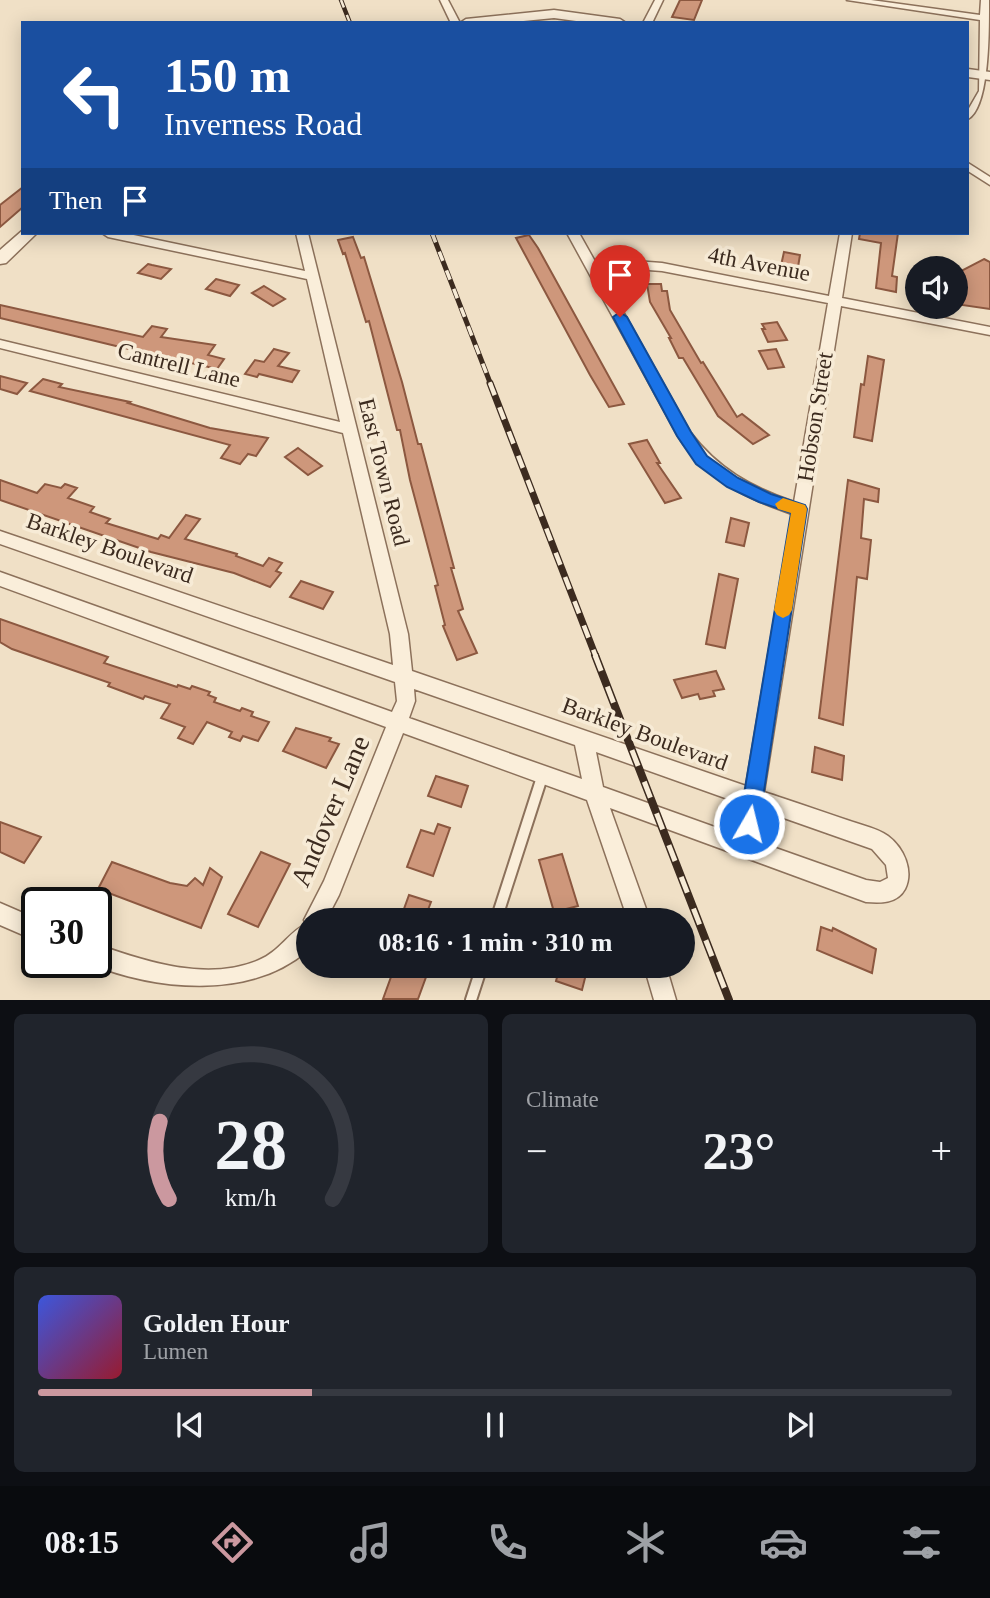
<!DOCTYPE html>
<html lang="en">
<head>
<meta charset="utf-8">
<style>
  body { margin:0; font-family:"Times New Roman",serif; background:#20242c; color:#f1f3f6; height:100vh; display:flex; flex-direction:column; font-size:26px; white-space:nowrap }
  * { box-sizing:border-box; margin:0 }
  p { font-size:23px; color:#9ea1a6 }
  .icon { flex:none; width:38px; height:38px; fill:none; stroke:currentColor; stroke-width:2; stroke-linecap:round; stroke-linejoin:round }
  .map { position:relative; height:1000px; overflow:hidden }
  .panel { display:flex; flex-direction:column; gap:14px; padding:14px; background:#0d0f14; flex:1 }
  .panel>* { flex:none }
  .banner { position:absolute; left:21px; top:21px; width:948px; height:214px; border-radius:0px; box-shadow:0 4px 18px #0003; background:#1a4fa0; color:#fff; overflow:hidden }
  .buttons { position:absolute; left:905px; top:256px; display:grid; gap:14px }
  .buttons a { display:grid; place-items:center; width:63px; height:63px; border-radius:50%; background:#171b24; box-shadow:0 4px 18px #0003; font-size:35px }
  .speed { position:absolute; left:21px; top:887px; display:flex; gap:14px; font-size:35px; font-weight:700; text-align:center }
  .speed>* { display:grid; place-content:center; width:91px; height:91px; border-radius:50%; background:#171b24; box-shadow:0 4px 18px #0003; line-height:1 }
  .speed .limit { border:4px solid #111; border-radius:10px; background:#fff; color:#111 }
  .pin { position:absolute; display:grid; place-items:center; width:60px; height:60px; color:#fff; margin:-72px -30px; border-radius:50% 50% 50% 0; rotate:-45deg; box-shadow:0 0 7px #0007 }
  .pin .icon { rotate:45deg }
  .me { position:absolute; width:77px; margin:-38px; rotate:8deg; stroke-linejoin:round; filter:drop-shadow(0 0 5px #0008) }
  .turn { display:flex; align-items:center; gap:24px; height:147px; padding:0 28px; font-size:32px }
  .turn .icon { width:91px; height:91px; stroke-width:2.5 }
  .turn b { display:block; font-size:49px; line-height:60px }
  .then { display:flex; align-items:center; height:66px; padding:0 28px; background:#0003; gap:14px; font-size:26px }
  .big { font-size:52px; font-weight:600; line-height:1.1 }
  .panel .widget { flex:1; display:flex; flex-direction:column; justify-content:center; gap:10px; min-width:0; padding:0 24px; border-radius:10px; background:#20242c }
  .panel .dial { align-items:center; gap:0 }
  .dial svg { height:182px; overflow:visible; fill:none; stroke:#363941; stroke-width:7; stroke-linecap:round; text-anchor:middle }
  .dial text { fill:#f1f3f6; stroke:none }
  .song { display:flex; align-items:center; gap:21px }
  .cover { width:84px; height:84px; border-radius:10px; background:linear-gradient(135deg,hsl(230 70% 55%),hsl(350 70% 35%)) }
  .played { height:7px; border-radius:4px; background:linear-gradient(90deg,#cb989f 30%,#363941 30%) }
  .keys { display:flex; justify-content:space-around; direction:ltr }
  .heat { display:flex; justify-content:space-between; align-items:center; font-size:38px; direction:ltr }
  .panel .tiles { flex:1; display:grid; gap:14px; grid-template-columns:1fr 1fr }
  .widget:last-child { grid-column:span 2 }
  .trip { position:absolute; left:296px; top:908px; width:399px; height:70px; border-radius:35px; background:#171b24; box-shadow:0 4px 18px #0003; font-weight:600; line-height:70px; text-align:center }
  .tabs { display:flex; height:112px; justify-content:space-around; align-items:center; background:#090b0e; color:#9ea1a6 }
  .tabs .icon { width:49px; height:49px }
  .tabs .selected { color:#cb989f }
  .tabs b { font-size:32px; color:#f1f3f6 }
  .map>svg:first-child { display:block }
  .building { fill:#ce977b; stroke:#8c5840; stroke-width:2 }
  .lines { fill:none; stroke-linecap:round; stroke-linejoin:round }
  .service-casing { stroke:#8c715b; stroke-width:14 }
  .minor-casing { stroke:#8c715b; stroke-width:3 }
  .tertiary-casing { stroke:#8c715b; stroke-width:3 }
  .service { stroke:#faeeda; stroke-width:10 }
  .minor { fill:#faeeda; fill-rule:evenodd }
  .tertiary { fill:#faeeda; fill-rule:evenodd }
  .rail-far3-casing { stroke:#3c2b1f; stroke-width:4.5 }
  .rail-far2-casing { stroke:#3c2b1f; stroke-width:5 }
  .rail-far1-casing { stroke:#3c2b1f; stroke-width:7 }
  .rail-casing { stroke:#3c2b1f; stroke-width:8 }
  .rail-far3 { stroke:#f7ebd6; stroke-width:2.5; stroke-dasharray:8; stroke-linecap:butt }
  .rail-far2 { stroke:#f7ebd6; stroke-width:3.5; stroke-dasharray:10; stroke-linecap:butt }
  .rail-far1 { stroke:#f7ebd6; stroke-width:4.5; stroke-dasharray:13; stroke-linecap:butt }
  .rail { stroke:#f7ebd6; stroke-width:5; stroke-dasharray:17; stroke-linecap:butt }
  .route { fill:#1a73e8; stroke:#114b97; stroke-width:2 }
  .slow { fill:#f59e0b }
  .labels { text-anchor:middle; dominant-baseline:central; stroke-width:7; stroke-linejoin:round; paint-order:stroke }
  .street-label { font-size:23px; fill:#3c2b1f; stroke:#f7ebd6 }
  .near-street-label { font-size:28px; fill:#3c2b1f; stroke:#f7ebd6 }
</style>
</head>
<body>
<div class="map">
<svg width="990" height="1000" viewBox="0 0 990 1000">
  <rect width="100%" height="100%" fill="#f0e0c6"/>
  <g class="building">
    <polygon points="680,0 702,0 694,20 672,17"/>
    <polygon points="23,187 23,207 0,227 0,205"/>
    <polygon points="860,233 898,233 892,276 897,277 896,292 876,288 881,243 859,239"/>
    <polygon points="529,235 538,248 624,404 609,407 590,375 516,238"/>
    <polygon points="353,237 361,258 364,257 402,382 418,444 421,444 454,568 451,568 463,609 458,611 477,653 457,660 443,626 445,625 435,586 438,585 410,480 400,430 397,430 369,321 366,322 345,253 343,254 338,240"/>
    <polygon points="784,252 800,255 797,273 780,270"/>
    <polygon points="984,259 990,262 990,309 962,305 961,271"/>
    <polygon points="148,264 152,265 171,269 161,279 138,273"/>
    <polygon points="216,279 239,285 230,296 206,289"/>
    <polygon points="647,284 661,284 662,291 667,291 670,310 701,363 703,362 737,417 742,414 769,435 753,444 718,416 683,358 679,358 669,338 671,338 650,302"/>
    <polygon points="264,286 285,299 273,306 252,293"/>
    <polygon points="0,305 143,337 152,326 167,329 161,337 215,345 208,355 224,359 217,369 116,346 0,318"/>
    <polygon points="777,322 787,340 768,342 762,329 765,329 762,324"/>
    <polygon points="274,349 289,353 278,366 299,371 292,382 259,374 257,377 245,374 255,360 264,362"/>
    <polygon points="776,349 784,367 768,369 759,351"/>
    <polygon points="868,356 884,360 872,441 854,437 861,384 864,385"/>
    <polygon points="0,376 27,383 17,394 0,389"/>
    <polygon points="43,379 62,384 59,387 130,402 128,403 210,428 268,438 256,456 248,454 240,464 221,458 230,445 30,391"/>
    <polygon points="647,440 660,463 657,463 681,498 665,503 629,444"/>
    <polygon points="298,448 322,466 308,475 285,457"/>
    <polygon points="0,480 37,493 45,484 61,488 65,484 77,488 68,498 94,507 90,512 110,519 106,523 158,539 161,535 169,538 186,515 200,519 185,539 237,554 236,556 263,566 269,558 282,563 276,571 281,573 270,587 234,573 151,552 0,500"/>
    <polygon points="848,480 879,489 878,502 864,499 861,538 871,540 867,579 857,577 843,725 819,718"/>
    <polygon points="731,518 749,523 744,546 726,542"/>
    <polygon points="719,574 738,579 725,648 706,644"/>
    <polygon points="301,581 333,592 323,609 290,597"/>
    <polygon points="0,619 108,657 104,663 177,687 178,685 190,689 192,686 210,692 208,695 216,698 214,702 240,711 242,708 253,712 251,716 269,722 258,741 243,736 240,741 229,737 232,732 207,722 193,744 178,738 185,727 161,718 170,704 145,696 143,699 108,686 110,683 12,649 0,642"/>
    <polygon points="716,671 724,689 713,691 715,696 700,699 698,694 682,698 674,680"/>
    <polygon points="296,728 331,738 329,741 339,744 326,768 283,751"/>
    <polygon points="815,747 844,756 842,780 812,772"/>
    <polygon points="436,776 468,786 461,807 428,796"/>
    <polygon points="0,822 41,837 24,863 0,852"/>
    <polygon points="438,824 450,828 433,876 407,867 421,830 434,834"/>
    <polygon points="261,852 290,864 258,927 228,914"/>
    <polygon points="562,854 578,906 554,912 539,860"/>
    <polygon points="112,862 170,883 187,886 195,878 203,885 210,868 222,877 201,928 98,889"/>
    <polygon points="409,895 431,902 424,920 400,920"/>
    <polygon points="821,927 832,931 833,928 876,949 872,973 817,950"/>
    <polygon points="395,966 426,977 418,999 383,999"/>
    <polygon points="560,966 588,966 582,990 556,981"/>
  </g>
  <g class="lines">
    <defs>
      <g id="service">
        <polyline points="496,920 543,774"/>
        <polyline points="471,1000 482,966"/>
      </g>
      <g id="minor">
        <polygon points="440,0 448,0 460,23 451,23"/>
        <polygon points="655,0 663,0 652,23 643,23"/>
        <path d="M847 0H871L980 15 981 0H989C989 29 990 107 968 119V110L979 91 980 20Z"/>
        <polygon points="968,163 990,177 990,185 968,171"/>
        <path d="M102 233H124L305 271 296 233H308L408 634 412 671 746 786 792 514C746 498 704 479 678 436L567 233H579L597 265 621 260 662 263 829 296 840 233H852L842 298 990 327V335L841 306 764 792C792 801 820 811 847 820 861 825 877 828 888 836 904 848 914 871 905 889 897 904 880 903 866 902L610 808 650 920H628L587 800 403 733 339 895 326 920H308V950C251 1000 157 991 88 963L96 962V944C146 962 208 982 259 960 279 952 290 931 306 924L304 920 324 881 386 727 0 586V572L392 712 397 701 395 682 0 544V531L393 665 390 634 343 433 0 348V340L340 422 307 279 108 237ZM621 268 662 271 828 303 794 502C751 487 718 469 690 432L601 272ZM414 689 575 745 582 779 409 718 415 701ZM596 752 742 804 737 835 603 787ZM761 810 872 849 886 865 888 878 880 882 866 880 756 841Z"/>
        <polygon points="0,903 37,919 37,941 0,925"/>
        <polygon points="644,966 666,966 676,1000 654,1000"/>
      </g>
      <g id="tertiary">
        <polygon points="554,10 620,19 626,23 591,23 554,18 504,23 460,23 466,19"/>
        <polygon points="968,69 990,72 990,80 968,77"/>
        <polygon points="23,230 23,233 37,233 6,263 0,264 0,250"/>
      </g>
    </defs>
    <use href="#service" class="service-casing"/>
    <use href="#minor" class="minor-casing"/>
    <use href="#tertiary" class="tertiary-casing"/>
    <use href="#service" class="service"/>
    <use href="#minor" class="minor"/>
    <use href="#tertiary" class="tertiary"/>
    <defs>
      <polyline id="rail-far3" points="341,0 350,23"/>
      <polyline id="rail-far2" points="432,233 491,385"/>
      <polyline id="rail-far1" points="490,383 596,657"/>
      <polyline id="rail" points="595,655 729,1000"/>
    </defs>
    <use href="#rail-far3" class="rail-far3-casing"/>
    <use href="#rail-far2" class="rail-far2-casing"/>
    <use href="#rail-far1" class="rail-far1-casing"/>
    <use href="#rail" class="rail-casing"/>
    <use href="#rail-far3" class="rail-far3"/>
    <use href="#rail-far2" class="rail-far2"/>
    <use href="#rail-far1" class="rail-far1"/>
    <use href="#rail" class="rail"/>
  </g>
  <polygon class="route" points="620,312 627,317 691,432 707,456 738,478 771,494 805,505 807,509 759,824 756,832 749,835 742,832 739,824 791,513 759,502 727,487 696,464 677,436 613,317"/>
  <polygon class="slow" points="783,498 805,505 807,509 792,610 789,615 783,618 777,615 774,610 791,513 778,509 775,504"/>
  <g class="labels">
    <g class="street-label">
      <text transform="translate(759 264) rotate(11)">4th Avenue</text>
      <text transform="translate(179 365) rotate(14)">Cantrell Lane</text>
      <text transform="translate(815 417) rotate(-81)">Hobson Street</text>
      <text transform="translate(384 472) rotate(76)">East Town Road</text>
      <text transform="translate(110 548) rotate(19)">Barkley Boulevard</text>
      <text transform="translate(645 734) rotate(20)">Barkley Boulevard</text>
    </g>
    <g class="near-street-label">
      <text transform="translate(330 811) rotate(-67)">Andover Lane</text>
    </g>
  </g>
</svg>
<div class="buttons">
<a><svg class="icon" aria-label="sound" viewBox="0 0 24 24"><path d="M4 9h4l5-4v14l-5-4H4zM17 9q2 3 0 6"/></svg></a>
</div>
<div class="speed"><div class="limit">30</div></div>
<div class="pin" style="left:620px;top:317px;background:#d93025"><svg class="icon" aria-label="arrive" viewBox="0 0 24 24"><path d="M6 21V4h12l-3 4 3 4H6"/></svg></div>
<svg class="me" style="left:749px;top:824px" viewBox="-20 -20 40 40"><circle r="17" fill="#1a73e8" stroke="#fff" stroke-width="3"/><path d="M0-11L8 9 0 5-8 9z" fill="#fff"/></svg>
<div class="trip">08:16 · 1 min · 310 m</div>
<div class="banner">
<div class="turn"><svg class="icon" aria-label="left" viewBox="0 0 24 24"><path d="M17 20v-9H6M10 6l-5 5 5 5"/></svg><div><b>150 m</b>Inverness Road</div></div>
<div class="then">Then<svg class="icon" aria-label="arrive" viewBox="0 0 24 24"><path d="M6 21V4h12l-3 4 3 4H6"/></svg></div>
</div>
</div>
<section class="panel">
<div class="tiles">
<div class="widget dial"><svg viewBox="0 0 100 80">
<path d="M14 69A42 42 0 1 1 86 69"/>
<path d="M14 69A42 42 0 0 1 10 35" stroke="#cb989f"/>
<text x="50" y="56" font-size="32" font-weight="700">28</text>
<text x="50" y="72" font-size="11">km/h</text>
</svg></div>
<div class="widget"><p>Climate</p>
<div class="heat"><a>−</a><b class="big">23°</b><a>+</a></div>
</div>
<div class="widget">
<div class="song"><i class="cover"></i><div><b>Golden Hour</b><p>Lumen</p></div></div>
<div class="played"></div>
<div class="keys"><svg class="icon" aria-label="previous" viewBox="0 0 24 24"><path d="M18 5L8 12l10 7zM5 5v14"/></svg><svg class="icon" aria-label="pause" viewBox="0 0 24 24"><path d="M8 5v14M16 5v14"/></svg><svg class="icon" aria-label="next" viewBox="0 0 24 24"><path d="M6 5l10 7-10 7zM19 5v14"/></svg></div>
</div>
</div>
</section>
<nav class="tabs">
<b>08:15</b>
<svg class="icon selected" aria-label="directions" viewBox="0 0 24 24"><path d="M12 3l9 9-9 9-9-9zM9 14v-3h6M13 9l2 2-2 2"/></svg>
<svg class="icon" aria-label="music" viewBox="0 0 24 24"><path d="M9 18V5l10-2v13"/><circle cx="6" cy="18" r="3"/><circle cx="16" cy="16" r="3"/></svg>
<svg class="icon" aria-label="phone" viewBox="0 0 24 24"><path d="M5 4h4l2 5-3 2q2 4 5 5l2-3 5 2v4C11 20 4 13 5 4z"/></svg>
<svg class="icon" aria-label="climate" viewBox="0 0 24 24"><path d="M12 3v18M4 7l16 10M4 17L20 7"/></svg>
<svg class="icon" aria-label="car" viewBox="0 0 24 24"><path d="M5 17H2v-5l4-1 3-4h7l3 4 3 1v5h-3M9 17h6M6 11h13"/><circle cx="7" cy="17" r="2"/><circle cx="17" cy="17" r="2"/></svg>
<svg class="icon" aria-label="filters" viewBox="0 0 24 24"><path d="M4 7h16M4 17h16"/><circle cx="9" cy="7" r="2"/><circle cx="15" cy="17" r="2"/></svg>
</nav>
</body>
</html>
